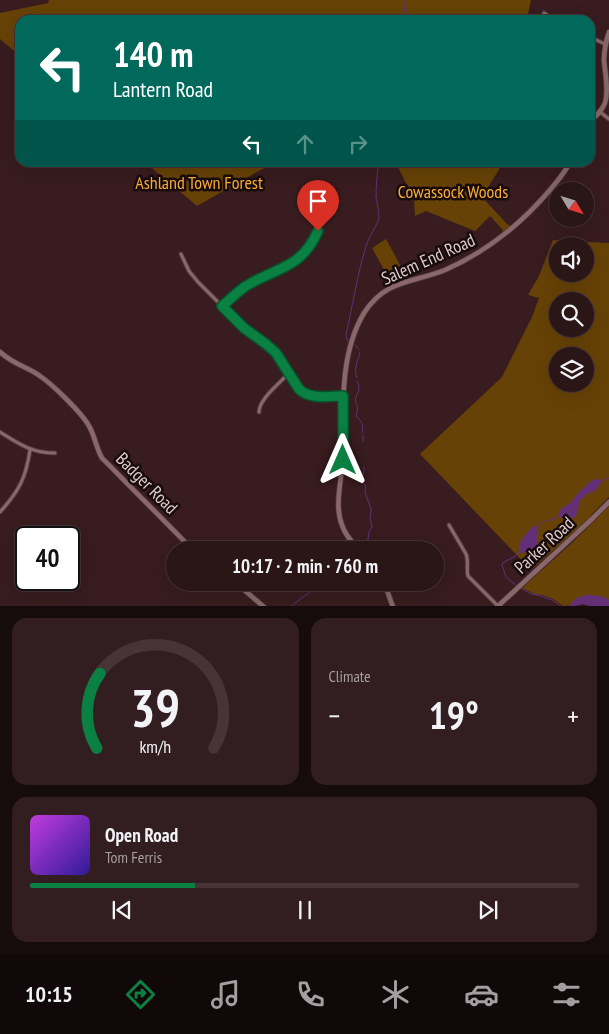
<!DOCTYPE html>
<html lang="en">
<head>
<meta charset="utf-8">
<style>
  body { margin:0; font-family:"PT Sans Narrow",sans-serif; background:#321e20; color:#f1f3f6; height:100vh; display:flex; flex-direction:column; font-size:19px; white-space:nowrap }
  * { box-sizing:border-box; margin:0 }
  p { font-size:16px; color:#a59fa1 }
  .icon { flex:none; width:28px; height:28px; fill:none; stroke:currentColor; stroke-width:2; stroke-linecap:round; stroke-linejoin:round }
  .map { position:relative; height:606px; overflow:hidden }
  .details { display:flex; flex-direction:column; gap:12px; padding:12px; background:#170c0d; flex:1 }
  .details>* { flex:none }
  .top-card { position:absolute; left:15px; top:15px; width:580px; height:152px; border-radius:15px; box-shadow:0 5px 20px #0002,0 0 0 1px #463436; background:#00695c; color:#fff; overflow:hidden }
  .needle { width:32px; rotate:128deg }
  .controls { position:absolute; left:549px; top:182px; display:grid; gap:10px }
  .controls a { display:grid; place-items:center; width:45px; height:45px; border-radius:50%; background:#2a1517; box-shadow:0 5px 20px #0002,0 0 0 1px #463436; font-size:25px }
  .speed { position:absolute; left:15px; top:526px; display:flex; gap:10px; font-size:25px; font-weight:700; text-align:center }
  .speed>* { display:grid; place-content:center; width:65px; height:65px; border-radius:50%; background:#2a1517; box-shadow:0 5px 20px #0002,0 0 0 1px #463436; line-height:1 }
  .speed .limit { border:2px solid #111; border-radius:8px; background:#fff; color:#111 }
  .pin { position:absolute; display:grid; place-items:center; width:42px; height:42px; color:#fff; margin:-51px -21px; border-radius:50% 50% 50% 0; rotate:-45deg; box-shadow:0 0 5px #0007 }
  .pin .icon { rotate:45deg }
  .me { position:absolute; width:55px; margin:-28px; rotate:0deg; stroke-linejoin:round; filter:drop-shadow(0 0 4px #0008) }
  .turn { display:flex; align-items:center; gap:18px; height:105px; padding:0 15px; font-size:22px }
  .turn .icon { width:65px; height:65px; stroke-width:2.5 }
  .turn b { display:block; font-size:35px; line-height:42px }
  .lanes { display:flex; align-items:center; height:48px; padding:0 15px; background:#0003; justify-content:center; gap:25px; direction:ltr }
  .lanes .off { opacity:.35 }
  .big { font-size:38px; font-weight:700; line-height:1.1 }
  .details .tile { flex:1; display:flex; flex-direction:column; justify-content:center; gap:8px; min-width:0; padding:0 18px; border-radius:15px; background:#321e20 }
  .details .dial { align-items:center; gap:0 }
  .dial svg { height:130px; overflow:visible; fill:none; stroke:#463436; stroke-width:7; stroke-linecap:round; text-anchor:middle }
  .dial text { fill:#f1f3f6; stroke:none }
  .song { display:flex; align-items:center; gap:15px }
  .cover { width:60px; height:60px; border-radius:8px; background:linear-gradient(135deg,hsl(290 70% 55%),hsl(250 70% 35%)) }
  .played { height:5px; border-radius:2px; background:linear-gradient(90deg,#0b8043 30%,#463436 30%) }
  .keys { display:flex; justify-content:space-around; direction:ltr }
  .heat { display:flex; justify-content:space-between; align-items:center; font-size:28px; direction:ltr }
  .details .tiles { flex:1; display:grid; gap:12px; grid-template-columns:1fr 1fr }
  .tile:last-child { grid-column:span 2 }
  .trip { position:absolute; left:166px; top:541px; width:278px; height:50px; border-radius:25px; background:#2a1517; box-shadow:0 5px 20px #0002,0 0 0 1px #463436; font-weight:700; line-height:50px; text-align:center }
  .tab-bar { display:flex; height:80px; justify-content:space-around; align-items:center; background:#110809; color:#a59fa1 }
  .tab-bar .icon { width:35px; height:35px }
  .tab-bar .current { color:#0b8043 }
  .tab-bar b { font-size:22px; color:#f1f3f6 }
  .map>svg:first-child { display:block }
  .green { fill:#664206; fill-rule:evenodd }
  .water { fill:#633078 }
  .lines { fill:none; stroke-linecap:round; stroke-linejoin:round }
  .stream { stroke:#633078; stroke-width:1 }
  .street-casing { stroke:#50393c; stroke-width:5 }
  .secondary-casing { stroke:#50393c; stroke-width:6 }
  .street { stroke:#89676a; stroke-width:3 }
  .secondary { stroke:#89676a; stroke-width:4.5 }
  .route-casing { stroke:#07532c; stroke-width:12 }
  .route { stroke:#0b8043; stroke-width:9 }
  .labels { text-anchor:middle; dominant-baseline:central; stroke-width:5; stroke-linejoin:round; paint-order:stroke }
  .park-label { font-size:18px; fill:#fbad37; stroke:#170b0c }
  .street-label { font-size:18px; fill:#dfcccd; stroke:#170b0c }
</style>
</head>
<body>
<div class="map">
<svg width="609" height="607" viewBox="0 0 609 607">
  <rect width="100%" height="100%" fill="#381c1f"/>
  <g class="green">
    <polygon points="49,0 531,0 528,14 518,20 20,20 20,56 0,39 0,13 48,3"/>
    <polygon points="146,163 273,163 197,206"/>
    <polygon points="396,163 503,163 482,197 507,224 511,226 503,233 502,229 490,216 475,231 426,211 415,216 414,199"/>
    <polygon points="386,239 398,261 406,277 392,284 372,248"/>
    <path d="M553 240 609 243V497L591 515 592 516 531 570 420 454 502 377 532 317 539 298 528 295 539 276ZM558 246H585V274H558ZM558 301H585V329H558ZM558 356H585V384H558Z"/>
    <polygon points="609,506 609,606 593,606 592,603 563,606 553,599 542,595 534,594 522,588 574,541"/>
  </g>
  <g class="water">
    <path d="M596 479 603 480 595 491 587 494 580 501 576 516C571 520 565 520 560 517L558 514 561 509 571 502 580 491 591 481Z"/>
    <path d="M534 526H537L538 529V554L535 556 527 552 521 553 519 552C517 542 526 533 534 526Z"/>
    <path d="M585 595C594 595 602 595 609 600V606H589L583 604 575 606H569L575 599Z"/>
  </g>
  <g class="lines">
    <g class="stream">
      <polyline points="403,20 405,18 404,0"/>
      <path d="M349 342 347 340 346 334C353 305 357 275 366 246 369 236 376 228 379 218 379 210 377 204 376 197 376 185 377 174 379 162"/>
      <polyline points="355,345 359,349"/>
      <path d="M357 378C353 369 358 361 360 352"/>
      <path d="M357 381C364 394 350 395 358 408L356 416C362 422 364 424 362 433"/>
      <polyline points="363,435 363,442"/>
      <polyline points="603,480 609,478"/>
      <polyline points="537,526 545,521 554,519 559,516"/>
      <polyline points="362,548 368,539 369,532 372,526 370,518 371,512 371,509 365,492 366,486 362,482 364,470 364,467"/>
      <polyline points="516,585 506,577 502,565 504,562 514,557 519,552"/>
      <polyline points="521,588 531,594 541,596 552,600 562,607"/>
      <polyline points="290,607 323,582"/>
    </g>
    <defs>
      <g id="street">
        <polyline points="544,13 554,20"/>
        <polyline points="590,37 605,44"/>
        <polyline points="600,112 609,119"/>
        <polyline points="181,254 189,271 198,282 244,328 266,344 275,353 302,391 311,396 343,396"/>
        <path d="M222 306C231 299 239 290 249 284 276 270 302 266 316 235 323 221 324 204 328 190"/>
        <path d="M259 412C259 399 280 383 289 373"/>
        <path d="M0 432C19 444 32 453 55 453"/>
        <path d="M0 512C19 491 26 478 30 450"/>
        <path d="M449 525 466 554C469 561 466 569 468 576L498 606"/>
      </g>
      <g id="secondary">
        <path d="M590 121C596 116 602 111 605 103 609 90 605 73 604 60 604 50 606 41 609 32"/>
        <path d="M0 352C14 365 26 366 40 376 52 384 82 413 89 426 95 436 96 448 102 458L193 550"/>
        <path d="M359 550C352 542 345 535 342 525 333 503 344 474 343 450 343 405 340 353 364 313 386 279 413 283 445 270 486 252 521 224 550 190 557 181 565 173 570 162"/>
        <polyline points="235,582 264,607"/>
        <polyline points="384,582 393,607"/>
        <polyline points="497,607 592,519 609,502"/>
      </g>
    </defs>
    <use href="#street" class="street-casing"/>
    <use href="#secondary" class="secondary-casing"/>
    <use href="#street" class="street"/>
    <use href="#secondary" class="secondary"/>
  </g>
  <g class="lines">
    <defs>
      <path id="route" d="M318 231C301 269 277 267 246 286 237 292 230 300 222 306L244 328 266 344 276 353 299 389C310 400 329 396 343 396V460"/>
    </defs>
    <use href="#route" class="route-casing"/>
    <use href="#route" class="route"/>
  </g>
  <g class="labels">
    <g class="park-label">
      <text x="199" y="182">Ashland Town Forest</text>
      <text x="453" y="191">Cowassock Woods</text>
    </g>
    <g class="street-label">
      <text transform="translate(428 259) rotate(-24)">Salem End Road</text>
      <text transform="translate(147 483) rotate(45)">Badger Road</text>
      <text transform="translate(544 545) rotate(-43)">Parker Road</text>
    </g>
  </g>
</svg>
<div class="controls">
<a><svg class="needle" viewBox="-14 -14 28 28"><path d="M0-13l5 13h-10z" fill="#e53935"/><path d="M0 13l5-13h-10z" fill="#a59fa1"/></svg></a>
<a><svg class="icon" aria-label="sound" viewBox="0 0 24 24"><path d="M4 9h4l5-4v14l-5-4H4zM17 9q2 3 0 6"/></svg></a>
<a><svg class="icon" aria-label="search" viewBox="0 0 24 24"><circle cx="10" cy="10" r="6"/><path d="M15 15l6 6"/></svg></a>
<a><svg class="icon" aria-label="layers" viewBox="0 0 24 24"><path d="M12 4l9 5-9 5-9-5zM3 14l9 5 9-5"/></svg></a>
</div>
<div class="speed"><div class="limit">40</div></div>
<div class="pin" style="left:318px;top:231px;background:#d93025"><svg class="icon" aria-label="arrive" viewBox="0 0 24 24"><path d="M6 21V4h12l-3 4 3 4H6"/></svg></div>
<svg class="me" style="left:343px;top:460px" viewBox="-20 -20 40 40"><path d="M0-17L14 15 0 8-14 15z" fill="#0b8043" stroke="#fff" stroke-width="4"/></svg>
<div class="trip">10:17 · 2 min · 760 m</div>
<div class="top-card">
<div class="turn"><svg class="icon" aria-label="left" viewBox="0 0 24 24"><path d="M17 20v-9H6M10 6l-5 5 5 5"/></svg><div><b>140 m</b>Lantern Road</div></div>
<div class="lanes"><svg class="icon" aria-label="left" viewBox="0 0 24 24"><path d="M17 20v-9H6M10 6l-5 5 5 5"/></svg><svg class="icon off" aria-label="ahead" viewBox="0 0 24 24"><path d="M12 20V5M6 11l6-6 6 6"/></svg><svg class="icon off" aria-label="right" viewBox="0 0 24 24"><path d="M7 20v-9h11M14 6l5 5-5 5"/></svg></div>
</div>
</div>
<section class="details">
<div class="tiles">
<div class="tile dial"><svg viewBox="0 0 100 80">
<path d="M14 69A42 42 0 1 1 86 69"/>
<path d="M14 69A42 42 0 0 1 16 23" stroke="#0b8043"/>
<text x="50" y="56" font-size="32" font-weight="700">39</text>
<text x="50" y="72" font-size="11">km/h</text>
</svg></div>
<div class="tile"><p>Climate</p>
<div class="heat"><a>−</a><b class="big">19°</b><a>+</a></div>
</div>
<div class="tile">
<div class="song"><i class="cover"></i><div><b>Open Road</b><p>Tom Ferris</p></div></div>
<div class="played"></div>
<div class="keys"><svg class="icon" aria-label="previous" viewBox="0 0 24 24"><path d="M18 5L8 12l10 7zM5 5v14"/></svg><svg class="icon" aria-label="pause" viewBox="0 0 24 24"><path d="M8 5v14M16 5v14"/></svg><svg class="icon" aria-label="next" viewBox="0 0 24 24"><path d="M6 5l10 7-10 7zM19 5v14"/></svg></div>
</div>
</div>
</section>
<nav class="tab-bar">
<b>10:15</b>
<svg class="icon current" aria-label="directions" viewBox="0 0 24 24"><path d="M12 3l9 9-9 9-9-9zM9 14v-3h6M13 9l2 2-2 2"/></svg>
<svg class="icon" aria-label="music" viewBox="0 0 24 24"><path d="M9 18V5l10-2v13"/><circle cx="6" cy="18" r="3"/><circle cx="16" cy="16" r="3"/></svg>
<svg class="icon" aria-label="phone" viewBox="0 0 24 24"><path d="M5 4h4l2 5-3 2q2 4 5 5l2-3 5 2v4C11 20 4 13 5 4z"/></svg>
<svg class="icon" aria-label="climate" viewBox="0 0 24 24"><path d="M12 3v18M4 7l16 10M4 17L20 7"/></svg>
<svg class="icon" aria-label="car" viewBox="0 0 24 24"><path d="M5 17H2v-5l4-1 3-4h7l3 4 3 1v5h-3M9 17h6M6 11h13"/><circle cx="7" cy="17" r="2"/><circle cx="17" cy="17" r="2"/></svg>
<svg class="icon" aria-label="filters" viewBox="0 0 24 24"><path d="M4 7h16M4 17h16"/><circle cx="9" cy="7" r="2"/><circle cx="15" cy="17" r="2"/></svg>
</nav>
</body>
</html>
